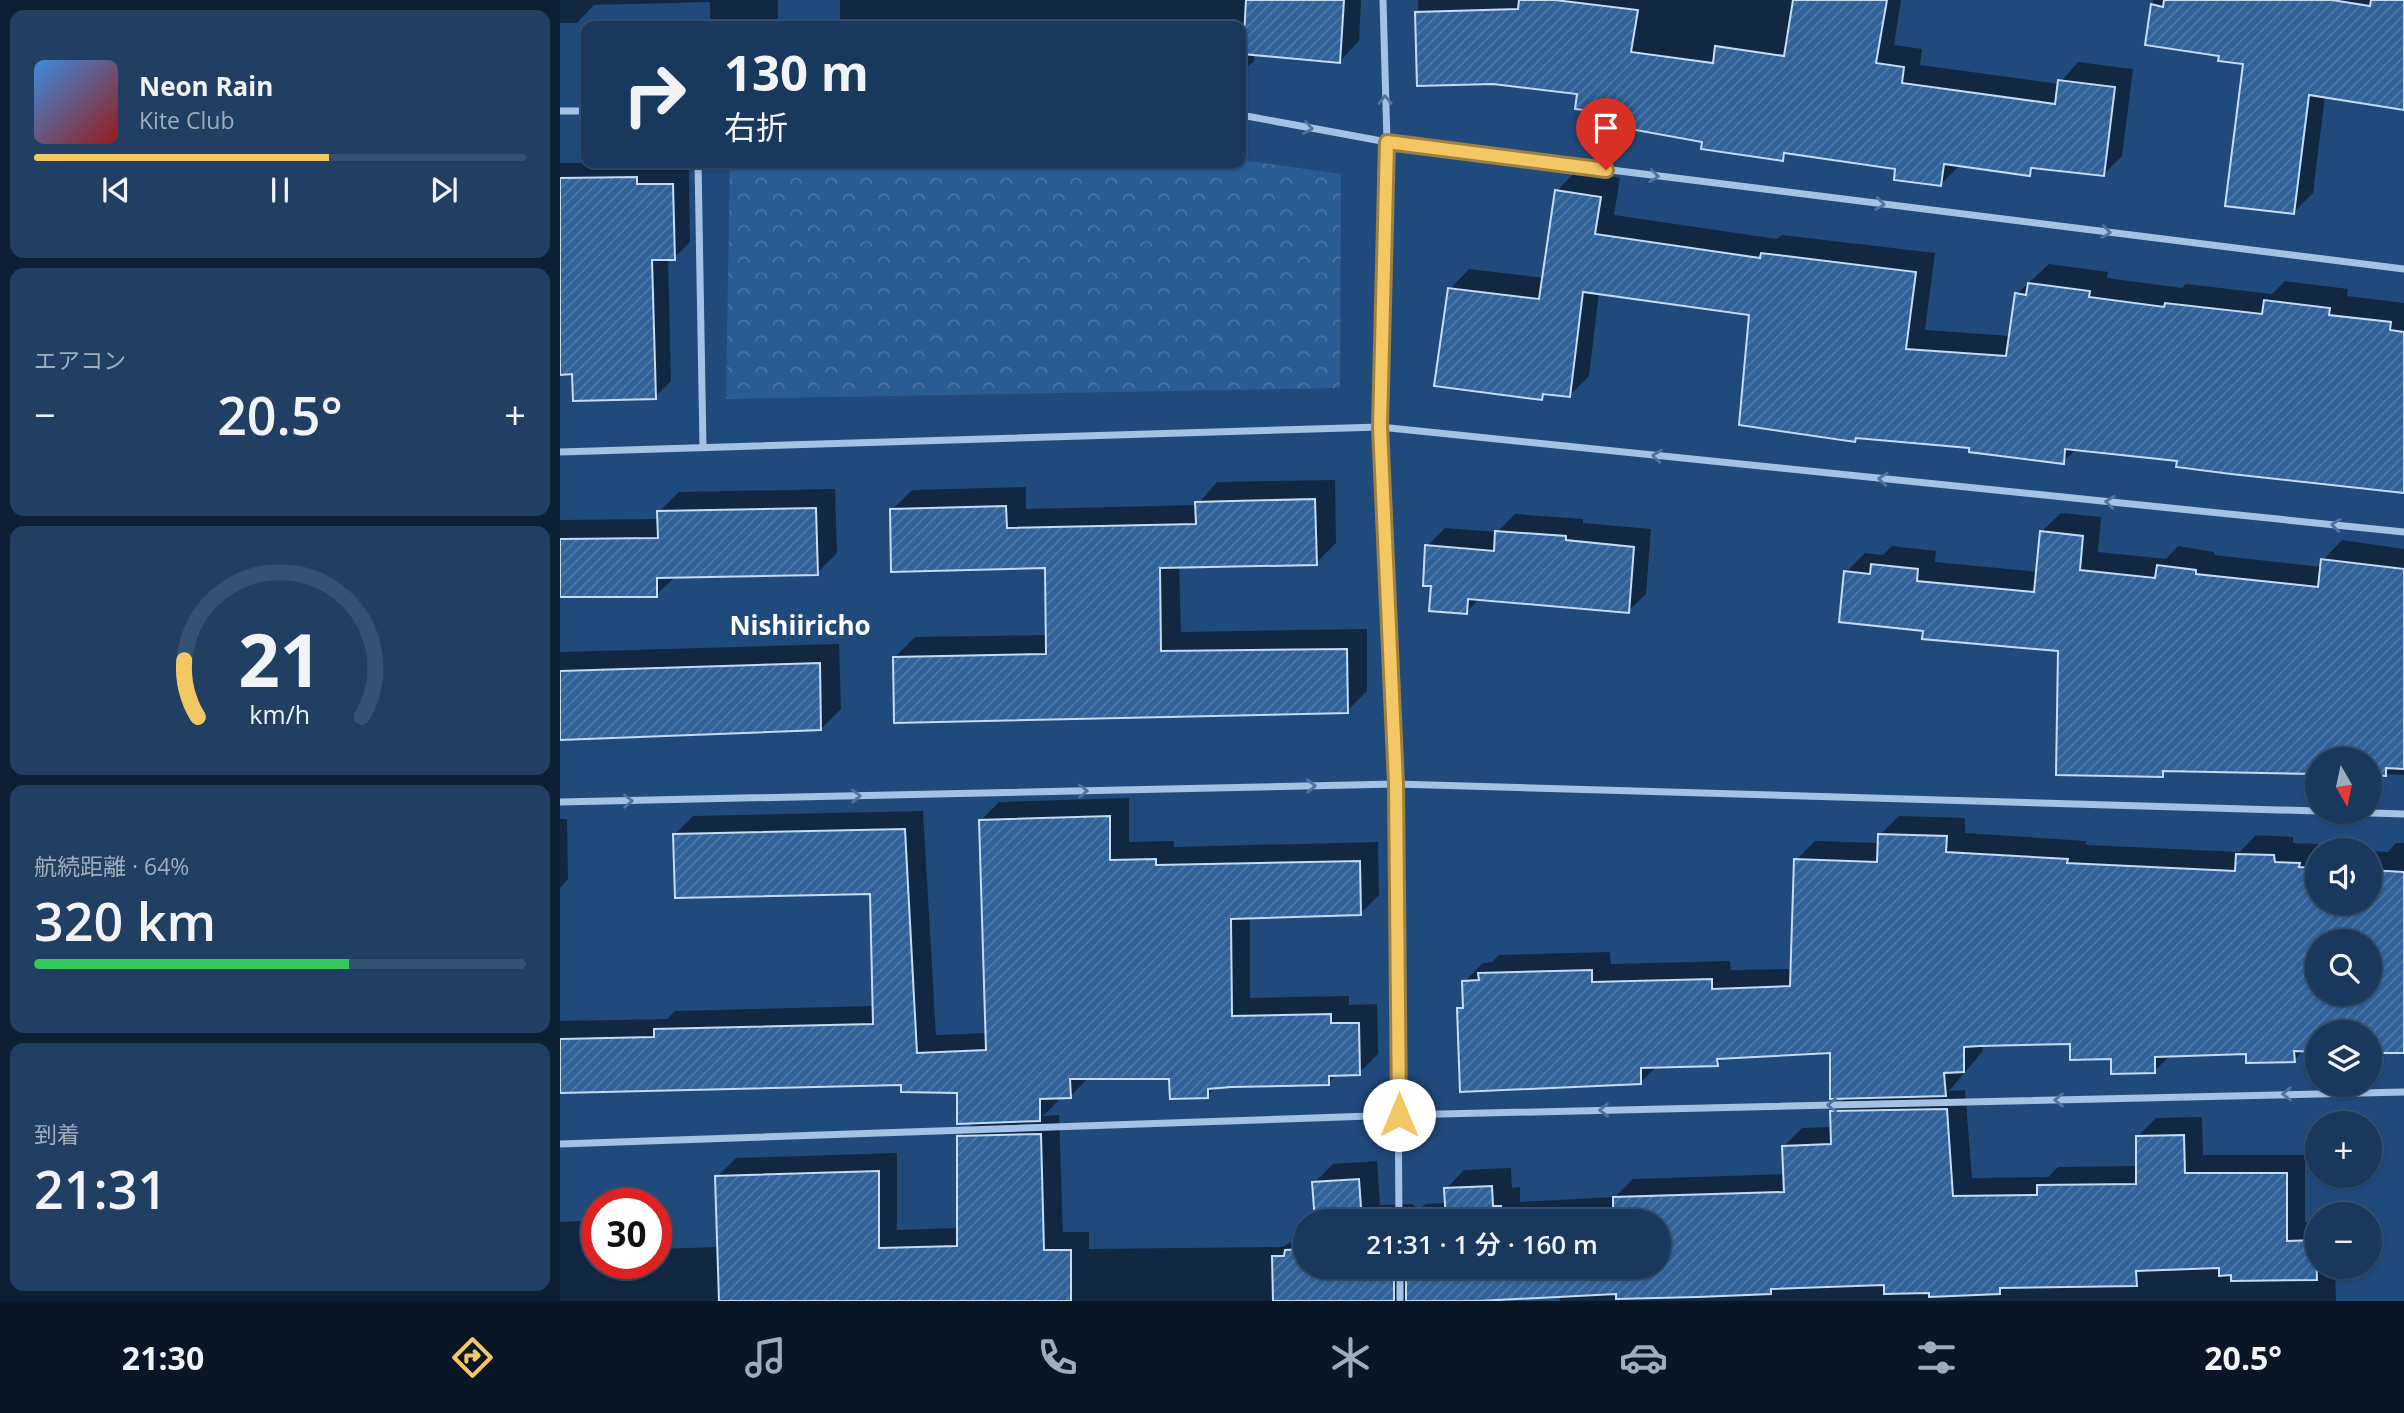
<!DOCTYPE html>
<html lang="ja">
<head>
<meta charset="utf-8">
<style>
  body { margin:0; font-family:"Open Sans","Noto Sans JP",sans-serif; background:#213f63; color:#f1f3f6; height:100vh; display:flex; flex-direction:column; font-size:26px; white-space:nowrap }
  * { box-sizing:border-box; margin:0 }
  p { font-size:23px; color:#9facbc }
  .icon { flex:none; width:38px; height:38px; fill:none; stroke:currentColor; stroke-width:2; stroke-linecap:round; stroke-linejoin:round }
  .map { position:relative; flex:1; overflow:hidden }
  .panel { display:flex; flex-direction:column; gap:10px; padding:10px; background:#0d1f33; width:560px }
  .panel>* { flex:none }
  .banner { position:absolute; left:21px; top:21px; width:665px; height:147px; border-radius:14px; box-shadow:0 2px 5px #0004,0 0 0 2px #365272; background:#18385d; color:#f1f3f6; overflow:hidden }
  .needle { width:46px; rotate:171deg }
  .tools { position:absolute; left:1745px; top:747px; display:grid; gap:14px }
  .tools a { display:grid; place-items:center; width:77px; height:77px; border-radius:50%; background:#18385d; box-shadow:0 2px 5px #0004,0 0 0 2px #365272; font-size:35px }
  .speed { position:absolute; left:21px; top:1188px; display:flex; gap:14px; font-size:35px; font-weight:700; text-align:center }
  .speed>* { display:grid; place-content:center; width:91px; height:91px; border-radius:50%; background:#18385d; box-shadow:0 2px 5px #0004,0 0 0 2px #365272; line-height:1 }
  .speed .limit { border:10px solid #d22; background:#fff; color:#111 }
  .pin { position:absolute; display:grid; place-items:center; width:60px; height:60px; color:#fff; margin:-72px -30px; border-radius:50% 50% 50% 0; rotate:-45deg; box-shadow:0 0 7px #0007 }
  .pin .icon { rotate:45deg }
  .me { position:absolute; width:77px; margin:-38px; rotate:0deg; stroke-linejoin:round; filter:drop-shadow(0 0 5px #0008) }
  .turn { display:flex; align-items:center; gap:24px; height:147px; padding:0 28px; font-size:32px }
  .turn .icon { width:91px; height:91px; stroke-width:2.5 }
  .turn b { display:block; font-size:49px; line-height:60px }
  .big { font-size:52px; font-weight:600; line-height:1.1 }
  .panel .widget { flex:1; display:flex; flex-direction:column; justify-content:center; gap:10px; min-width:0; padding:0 24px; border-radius:14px; background:#213f63 }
  .panel .dial { align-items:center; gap:0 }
  .dial svg { height:182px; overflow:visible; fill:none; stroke:#365272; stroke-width:7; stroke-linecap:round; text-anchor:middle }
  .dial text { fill:#f1f3f6; stroke:none }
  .song { display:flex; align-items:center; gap:21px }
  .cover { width:84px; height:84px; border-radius:10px; background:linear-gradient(135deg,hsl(210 70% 55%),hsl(0 70% 35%)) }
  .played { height:7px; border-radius:4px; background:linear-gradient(90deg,#f3c764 60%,#365272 60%) }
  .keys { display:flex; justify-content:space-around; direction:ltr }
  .heat { display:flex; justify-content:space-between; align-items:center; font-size:38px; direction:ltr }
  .charge { height:10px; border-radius:5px; background:linear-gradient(90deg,#34c759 64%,#365272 0) }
  .trip { position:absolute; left:733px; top:1209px; width:378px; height:70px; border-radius:35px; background:#18385d; box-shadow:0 2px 5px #0004,0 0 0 2px #365272; font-weight:600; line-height:70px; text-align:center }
  .tabs { display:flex; height:112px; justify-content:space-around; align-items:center; background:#0a1625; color:#9facbc }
  .tabs .icon { width:49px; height:49px }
  .tabs .current { color:#f3c764 }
  .tabs b { font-size:32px; color:#f1f3f6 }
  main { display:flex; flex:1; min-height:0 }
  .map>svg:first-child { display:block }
  .park { fill:url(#park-crowns) }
  .shadow { fill:#0007; fill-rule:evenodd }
  .building { fill:url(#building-hatch); stroke:#c6dcf5; stroke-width:2; fill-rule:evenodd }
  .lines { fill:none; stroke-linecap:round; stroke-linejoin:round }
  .street { stroke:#a3c2e6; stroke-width:7 }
  .oneway { stroke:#4e74a1 }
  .route-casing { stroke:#9e8141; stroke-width:18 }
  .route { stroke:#f3c764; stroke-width:12 }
  .labels { text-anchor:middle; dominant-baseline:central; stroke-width:7; stroke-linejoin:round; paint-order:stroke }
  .quarter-label { font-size:26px; font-weight:bold; fill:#fff; stroke:#204a7c }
</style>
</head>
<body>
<main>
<section class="panel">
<div class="widget">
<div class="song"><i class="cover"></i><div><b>Neon Rain</b><p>Kite Club</p></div></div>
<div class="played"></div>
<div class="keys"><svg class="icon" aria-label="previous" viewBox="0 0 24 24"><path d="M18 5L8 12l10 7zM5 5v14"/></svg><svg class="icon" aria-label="pause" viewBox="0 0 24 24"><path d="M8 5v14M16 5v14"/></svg><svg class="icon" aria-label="next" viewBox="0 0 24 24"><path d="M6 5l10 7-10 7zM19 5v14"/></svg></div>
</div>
<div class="widget"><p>エアコン</p>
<div class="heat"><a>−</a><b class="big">20.5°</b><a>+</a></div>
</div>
<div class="widget dial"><svg viewBox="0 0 100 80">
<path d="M14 69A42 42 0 1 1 86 69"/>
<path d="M14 69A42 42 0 0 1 8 44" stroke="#f3c764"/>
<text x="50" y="56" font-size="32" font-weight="700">21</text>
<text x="50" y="72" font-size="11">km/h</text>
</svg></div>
<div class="widget"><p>航続距離 · 64%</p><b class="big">320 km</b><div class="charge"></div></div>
<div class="widget"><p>到着</p><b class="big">21:31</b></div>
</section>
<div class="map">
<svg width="1844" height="1301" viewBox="0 0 1844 1301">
  <defs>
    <pattern id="park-crowns" width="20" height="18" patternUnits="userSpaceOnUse" patternTransform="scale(1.75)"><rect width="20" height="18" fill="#2a5c94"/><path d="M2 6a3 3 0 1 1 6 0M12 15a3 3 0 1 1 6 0" fill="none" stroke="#4a74a4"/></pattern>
    <pattern id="building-hatch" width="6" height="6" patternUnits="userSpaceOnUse" patternTransform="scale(1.75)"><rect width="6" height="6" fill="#306199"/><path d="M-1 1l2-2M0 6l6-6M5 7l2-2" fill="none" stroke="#4f79a8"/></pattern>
  </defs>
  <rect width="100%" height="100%" fill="#204a7c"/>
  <polygon class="park" points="681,160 781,174 780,388 166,399 170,163 681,163"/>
  <g class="shadow">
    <polygon points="0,0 218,0 218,26 150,26 150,2 34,5 17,23 0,23"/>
    <polygon points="280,0 801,0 799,41 780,61 694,55 694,61 681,74 681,26 280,26"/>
    <polygon points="858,0 1341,0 1334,45 1362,49 1360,65 1499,84 1518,62 1573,69 1562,156 1544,174 1477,167 1469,174 1399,166 1381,184 1337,168 1229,152 1222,159 1144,140 1019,93 933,82 859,85"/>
    <polygon points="1593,0 1844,0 1844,108 1765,96 1753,193 1734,212 1685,62 1661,55 1587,43"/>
    <polygon points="0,163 92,163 92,169 129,169 130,242 114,258 108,258 111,381 95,397 14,372 0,373"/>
    <polygon points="1016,171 1060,178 1054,215 1217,239 1222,235 1375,253 1365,330 1451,336 1457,294 1489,264 1548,272 1547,278 1622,288 1626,284 1712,294 1725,281 1788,289 1787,296 1844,303 1844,491 1517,448 1503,462 1411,447 1299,436 1295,440 1191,314 1039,292 1029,376 1010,395 987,393 981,398 890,289 909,269 984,278 997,191"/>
    <polygon points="775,480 776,543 756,563 619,566 621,632 807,629 807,691 787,711 335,657 355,637 488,635 487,566 332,510 352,490 466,487 466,509 637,505 657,482"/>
    <polygon points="275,489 277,553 257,573 116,576 96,595 0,596 0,520 99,519 99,512 119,492"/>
    <polygon points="1501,513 1541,517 1538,552 1606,559 1618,546 1654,552 1654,555 1762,567 1763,560 1782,540 1844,549 1844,775 1810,774 1810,760 1757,760 1757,773 1608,770 1602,775 1500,650 1365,629 1286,572 1305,553 1323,555 1332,546 1376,551 1375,562 1478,572 1481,532"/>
    <polygon points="955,514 1023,519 1023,523 1091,529 1086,594 1068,611 920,598 907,612 873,585 867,546 885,528 937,532"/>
    <polygon points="279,644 281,709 261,729 0,738 0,652"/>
    <path d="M569 798V842L614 841V847L818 842 819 895 800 914 690 917V998L789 996V1005L817 1004 818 1054 799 1073 777 1074 768 1083 656 1087 647 1096 610 1077H529L510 1097H498V1101L483 1116 499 1115 503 1232H529V1249L723 1247 746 1232V1267H1099V1222H757L754 1183 773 1164 817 1161 820 1205 852 1204 858 1210 866 1204 886 1203V1189L904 1170 951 1168 952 1188 960 1187V1202L1055 1197 1073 1179 1225 1174 1223 1147 1242 1128 1272 1127V1112L1287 1097 1271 1051 1164 1057 1157 1064 1097 1066 1081 1082 899 1009 904 1003V982L923 963 932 962 939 955 1050 952 1051 964 1170 961 1171 970 1232 969 1236 860 1255 841 1319 843 1320 835 1339 816 1405 818V833L1526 841V845L1680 852 1696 835 1733 837V843L1758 844V849L1796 850H1757V903H1810V851L1828 852 1836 843H1844V1050H1810V1032H1757V1050H1744L1734 1060 1688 1052 1611 1055 1594 1071 1511 1042 1422 1044 1423 1051 1389 1091 1405 1090 1412 1178 1488 1177 1498 1167 1578 1166 1577 1137 1596 1118 1642 1117 1643 1155H1745V1222H1757V1267H1775L1776 1301H1000L999 1295 935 1298V1301H0V1206V1222L37 1220V1264H96V1249L159 1247 157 1177 176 1158 337 1153V1230L399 1228V1137L414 1122 399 1091 343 1084 0 1091V1021L107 1019 115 1011 314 1006 311 892 114 835 133 816 363 811 376 1035 428 1033 420 821 439 802ZM1757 942H1810V994H1757Z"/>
    <polygon points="0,819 7,819 8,879 0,888"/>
  </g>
  <g class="building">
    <polygon points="686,0 784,0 780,63 683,54"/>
    <polygon points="959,0 995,0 1078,10 1071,52 1153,63 1155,46 1224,56 1233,0 1327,0 1316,63 1344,67 1342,83 1495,104 1498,80 1555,87 1544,176 1471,168 1470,176 1384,164 1381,186 1334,180 1335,169 1224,153 1223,161 1141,149 1142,142 1070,129 1071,116 1015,109 1017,94 933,84 857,86 855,12 958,9"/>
    <polygon points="1604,0 1772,0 1810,6 1811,0 1844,0 1844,110 1749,95 1734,214 1665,206 1683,64 1658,61 1659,56 1585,45 1591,4 1603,7"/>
    <polygon points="77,177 77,184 113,184 115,260 92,260 96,399 13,401 12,374 0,375 0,178"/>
    <polygon points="995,190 1041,197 1035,234 1200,258 1201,253 1356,272 1346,349 1446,356 1455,293 1466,295 1468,283 1530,291 1529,297 1604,307 1605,303 1702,314 1704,300 1770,308 1769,315 1831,322 1830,330 1844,332 1844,493 1671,474 1616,467 1617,461 1505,449 1504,464 1409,452 1409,448 1296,438 1295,442 1179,425 1189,315 1023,292 1010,397 983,394 982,400 874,386 888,288 979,299"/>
    <polygon points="755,499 757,565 600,568 601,651 787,649 788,713 334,723 333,657 486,654 485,568 331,572 330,509 446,506 447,528 636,524 635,502"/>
    <polygon points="256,508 258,575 97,578 97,597 0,597 0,539 98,538 97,511"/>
    <polygon points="935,531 1006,536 1006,540 1074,547 1069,613 908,599 907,614 869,611 871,586 863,586 865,545 934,551"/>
    <polygon points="1480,531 1523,536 1520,570 1595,578 1597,565 1636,570 1636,574 1758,587 1761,559 1844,569 1844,769 1826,768 1826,776 1810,775 1810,760 1757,760 1757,774 1603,771 1603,777 1496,775 1498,651 1362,639 1363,631 1279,622 1284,571 1310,574 1311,564 1358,569 1357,581 1474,592"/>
    <polygon points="260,663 261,730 0,740 0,671"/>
    <polygon points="550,816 550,860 596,859 596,865 800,861 801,915 671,919 672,1016 771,1014 771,1023 799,1023 800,1075 769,1076 769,1085 671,1087 648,1089 648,1098 610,1099 609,1079 510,1079 511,1098 480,1099 480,1121 397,1124 397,1093 341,1092 341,1085 0,1093 0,1039 94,1037 94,1029 313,1024 310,894 115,898 113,834 345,829 357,1053 426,1050 419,820"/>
    <path d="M1318 834 1387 836 1386 852 1508 859 1507 863 1675 871 1676 854 1714 855 1715 862 1740 863 1739 867 1757 868V903H1810V870L1844 872V1053H1810V1032H1757V1052L1734 1051 1735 1062 1686 1063V1054L1595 1057V1073L1551 1074V1059L1510 1060V1044L1420 1046 1404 1047V1072L1384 1073 1386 1096 1270 1099V1053L1157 1059 1158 1066 1081 1068V1084L900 1092 897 1008H903L902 981 919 980 918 973 1032 970V982L1152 979V989L1230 986 1234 859 1317 862ZM1757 942H1810V994H1757Z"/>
    <polygon points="1387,1109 1393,1196 1477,1195 1477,1185 1576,1184 1576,1136 1624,1135 1625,1173 1727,1173 1727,1241 1756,1240 1757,1280 1671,1281 1671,1275 1659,1276 1659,1268 1576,1271 1577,1286 1440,1288 1440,1294 1369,1297 1369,1293 1324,1294 1324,1285 1211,1289 1211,1294 1138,1297 1056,1299 1056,1294 918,1301 846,1301 846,1267 1099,1267 1099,1222 871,1222 886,1221 884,1188 932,1186 933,1206 941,1206 942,1220 1053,1214 1053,1197 1224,1192 1222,1146 1271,1144 1270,1111"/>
    <polygon points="481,1134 484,1250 511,1250 511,1301 159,1301 155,1176 319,1171 319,1248 397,1246 397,1136"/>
    <polygon points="799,1179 802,1222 755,1222 752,1182"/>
    <polygon points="746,1249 746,1267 834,1267 834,1301 713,1301 712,1256 724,1256 725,1250"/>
  </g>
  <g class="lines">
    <g class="street">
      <polyline points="823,0 827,142 820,427 836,784 839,1222"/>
      <polyline points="0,111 26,111"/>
      <polyline points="681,115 827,142 1844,269"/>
      <polyline points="138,163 143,447"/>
      <polyline points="0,452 820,427 1844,532"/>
      <polyline points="0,802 836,784 1757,811"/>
      <polyline points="1779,812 1844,814"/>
      <polyline points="0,1144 839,1115 1844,1092"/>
      <polyline points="840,1267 840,1301"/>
    </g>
  </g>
  <defs><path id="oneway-chevron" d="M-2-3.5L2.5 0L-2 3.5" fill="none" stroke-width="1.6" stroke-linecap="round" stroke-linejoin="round" transform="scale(1.75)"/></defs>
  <g class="oneway">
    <use href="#oneway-chevron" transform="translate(825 100) rotate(-91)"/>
    <use href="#oneway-chevron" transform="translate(748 128) rotate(10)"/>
    <use href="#oneway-chevron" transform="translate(1094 176) rotate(7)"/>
    <use href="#oneway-chevron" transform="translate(1320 204) rotate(7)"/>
    <use href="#oneway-chevron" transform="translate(1546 232) rotate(7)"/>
    <use href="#oneway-chevron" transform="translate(1097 456) rotate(-174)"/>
    <use href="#oneway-chevron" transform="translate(1323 479) rotate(-174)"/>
    <use href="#oneway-chevron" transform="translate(1550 502) rotate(-174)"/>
    <use href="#oneway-chevron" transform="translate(1776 525) rotate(-174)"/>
    <use href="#oneway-chevron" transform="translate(751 786) rotate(-1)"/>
    <use href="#oneway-chevron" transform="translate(523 791) rotate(-1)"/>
    <use href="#oneway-chevron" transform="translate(296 796) rotate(-1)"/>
    <use href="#oneway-chevron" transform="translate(68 801) rotate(-1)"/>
    <use href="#oneway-chevron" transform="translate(1727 1094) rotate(179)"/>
    <use href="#oneway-chevron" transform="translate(1499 1100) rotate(179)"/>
    <use href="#oneway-chevron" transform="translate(1272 1105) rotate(179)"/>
    <use href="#oneway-chevron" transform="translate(1044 1110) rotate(179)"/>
  </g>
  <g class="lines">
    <defs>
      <polyline id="route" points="839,1115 836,784 820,427 827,142 1046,170"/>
    </defs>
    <use href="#route" class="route-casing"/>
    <use href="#route" class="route"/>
  </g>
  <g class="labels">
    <g class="quarter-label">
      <text x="240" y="625">Nishiiricho</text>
    </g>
  </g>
</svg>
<div class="tools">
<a><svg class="needle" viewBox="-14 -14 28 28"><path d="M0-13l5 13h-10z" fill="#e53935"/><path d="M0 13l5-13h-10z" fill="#9facbc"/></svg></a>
<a><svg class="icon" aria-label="sound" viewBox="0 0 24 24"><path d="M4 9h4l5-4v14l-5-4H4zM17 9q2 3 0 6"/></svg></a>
<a><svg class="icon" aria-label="search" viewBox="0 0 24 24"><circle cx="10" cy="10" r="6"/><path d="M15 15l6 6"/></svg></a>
<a><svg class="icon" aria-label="layers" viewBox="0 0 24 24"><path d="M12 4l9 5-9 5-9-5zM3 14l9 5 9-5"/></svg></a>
<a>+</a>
<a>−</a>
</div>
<div class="speed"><div class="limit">30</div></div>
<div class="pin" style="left:1046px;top:170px;background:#d93025"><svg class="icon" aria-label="arrive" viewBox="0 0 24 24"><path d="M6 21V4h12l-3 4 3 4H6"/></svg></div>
<svg class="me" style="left:839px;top:1115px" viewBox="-20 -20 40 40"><circle r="19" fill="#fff"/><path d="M0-13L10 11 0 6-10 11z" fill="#f3c764"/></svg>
<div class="trip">21:31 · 1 分 · 160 m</div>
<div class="banner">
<div class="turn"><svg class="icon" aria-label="right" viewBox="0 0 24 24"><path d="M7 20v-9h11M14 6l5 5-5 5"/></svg><div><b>130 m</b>右折</div></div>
</div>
</div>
</main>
<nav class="tabs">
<b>21:30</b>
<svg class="icon current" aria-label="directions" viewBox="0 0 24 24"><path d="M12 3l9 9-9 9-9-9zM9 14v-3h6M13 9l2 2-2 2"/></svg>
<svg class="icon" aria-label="music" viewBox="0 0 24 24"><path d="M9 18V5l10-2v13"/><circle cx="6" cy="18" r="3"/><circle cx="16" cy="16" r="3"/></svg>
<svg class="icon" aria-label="phone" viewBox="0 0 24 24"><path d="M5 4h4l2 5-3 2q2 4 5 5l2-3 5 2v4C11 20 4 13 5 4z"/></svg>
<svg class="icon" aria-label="climate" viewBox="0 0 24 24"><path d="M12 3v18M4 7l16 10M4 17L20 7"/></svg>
<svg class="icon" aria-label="car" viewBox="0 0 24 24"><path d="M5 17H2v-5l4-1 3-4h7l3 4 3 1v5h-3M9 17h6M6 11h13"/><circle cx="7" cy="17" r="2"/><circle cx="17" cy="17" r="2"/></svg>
<svg class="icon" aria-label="filters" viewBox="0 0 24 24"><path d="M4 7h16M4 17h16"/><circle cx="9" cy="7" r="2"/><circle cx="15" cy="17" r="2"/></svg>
<b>20.5°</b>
</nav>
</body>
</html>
